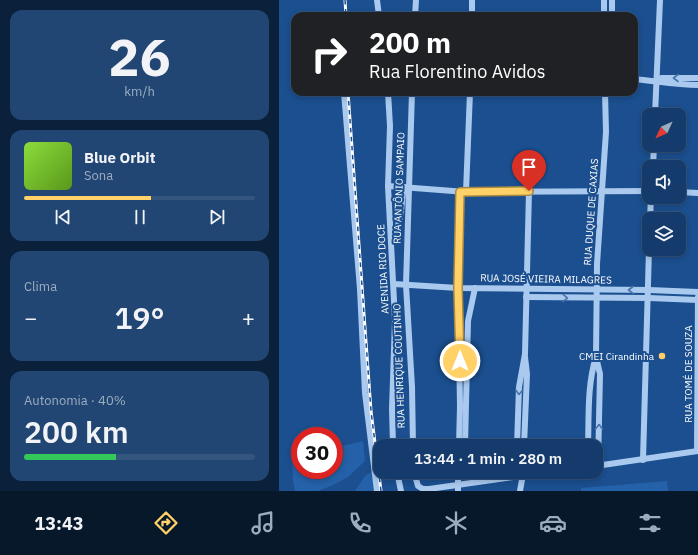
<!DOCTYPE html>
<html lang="pt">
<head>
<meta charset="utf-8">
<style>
  body { margin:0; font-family:"IBM Plex Sans",sans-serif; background:#214673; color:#f1f3f6; height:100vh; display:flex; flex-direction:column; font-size:15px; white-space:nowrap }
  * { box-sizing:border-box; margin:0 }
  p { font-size:13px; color:#9dadc1 }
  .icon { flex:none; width:22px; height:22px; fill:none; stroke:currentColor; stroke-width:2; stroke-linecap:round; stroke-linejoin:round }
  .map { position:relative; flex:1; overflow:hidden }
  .drawer { display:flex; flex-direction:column; gap:10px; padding:10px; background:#0b203b; width:279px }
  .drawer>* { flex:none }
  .guide { position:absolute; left:12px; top:12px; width:347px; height:84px; border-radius:12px; box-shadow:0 2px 6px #0003,0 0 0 1px #33557e; background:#202124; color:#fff; overflow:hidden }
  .needle { width:26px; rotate:226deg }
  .controls { position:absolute; left:363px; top:108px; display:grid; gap:8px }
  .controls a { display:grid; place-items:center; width:44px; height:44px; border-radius:8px; background:#143b6b; box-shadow:0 2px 6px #0003,0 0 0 1px #33557e; font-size:20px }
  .speed { position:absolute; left:12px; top:427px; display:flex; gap:8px; font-size:20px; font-weight:700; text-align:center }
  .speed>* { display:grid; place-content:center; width:52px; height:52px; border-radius:50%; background:#143b6b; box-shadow:0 2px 6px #0003,0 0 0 1px #33557e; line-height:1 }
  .speed .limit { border:6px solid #d22; background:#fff; color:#111 }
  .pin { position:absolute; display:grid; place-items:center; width:34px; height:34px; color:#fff; margin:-41px -17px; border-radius:50% 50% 50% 0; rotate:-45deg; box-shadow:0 0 4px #0007 }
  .pin .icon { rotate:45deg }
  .me { position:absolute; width:44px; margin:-22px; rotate:0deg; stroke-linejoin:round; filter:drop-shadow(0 0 3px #0008) }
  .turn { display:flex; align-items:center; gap:14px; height:84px; padding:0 12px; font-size:18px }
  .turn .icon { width:52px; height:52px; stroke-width:2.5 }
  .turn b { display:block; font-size:28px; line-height:34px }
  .big { font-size:30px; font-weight:600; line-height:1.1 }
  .drawer .widget { flex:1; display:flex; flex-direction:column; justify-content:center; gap:6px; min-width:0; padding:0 14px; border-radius:12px; background:#214673 }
  .drawer .dial { align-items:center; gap:0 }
  .dial b { font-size:52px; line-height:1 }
  .song { display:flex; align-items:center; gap:12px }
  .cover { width:48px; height:48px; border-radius:6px; background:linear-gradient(135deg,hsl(90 70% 55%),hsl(90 70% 35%)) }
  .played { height:4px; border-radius:2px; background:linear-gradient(90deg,#ffd166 55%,#33557e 55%) }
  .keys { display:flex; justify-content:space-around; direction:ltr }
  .heat { display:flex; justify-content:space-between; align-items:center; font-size:22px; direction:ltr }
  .charge { height:6px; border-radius:3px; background:linear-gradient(90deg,#34c759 40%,#33557e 0) }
  .trip { position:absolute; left:94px; top:439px; width:230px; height:40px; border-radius:12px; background:#143b6b; box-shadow:0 2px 6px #0003,0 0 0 1px #33557e; font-weight:600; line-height:40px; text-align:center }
  .dock { display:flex; height:64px; justify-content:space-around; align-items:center; background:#08182b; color:#9dadc1 }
  .dock .icon { width:28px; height:28px }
  .dock .active { color:#ffd166 }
  .dock b { font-size:18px; color:#f1f3f6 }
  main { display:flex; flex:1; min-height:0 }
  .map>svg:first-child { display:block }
  .green { fill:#2461a8 }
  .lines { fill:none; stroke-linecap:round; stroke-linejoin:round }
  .minor { stroke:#a9c9ee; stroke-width:6 }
  .rail-casing { stroke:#fff; stroke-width:3 }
  .rail { stroke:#1b4f8f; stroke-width:1.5; stroke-dasharray:4.5; stroke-linecap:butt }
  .oneway { stroke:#4674ac }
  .route-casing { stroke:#a68842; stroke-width:10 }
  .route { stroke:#ffd166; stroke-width:7 }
  .poi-dot { fill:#ffd166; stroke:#1b4f8f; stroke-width:1.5 }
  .labels { text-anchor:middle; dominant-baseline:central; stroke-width:4; stroke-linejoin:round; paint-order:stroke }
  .street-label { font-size:10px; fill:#fff; stroke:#1b4f8f }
  .poi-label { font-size:10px; fill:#fff; stroke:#1b4f8f; text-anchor:end }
</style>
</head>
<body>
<main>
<section class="drawer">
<div class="widget dial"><b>26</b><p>km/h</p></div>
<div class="widget">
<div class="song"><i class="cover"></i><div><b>Blue Orbit</b><p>Sona</p></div></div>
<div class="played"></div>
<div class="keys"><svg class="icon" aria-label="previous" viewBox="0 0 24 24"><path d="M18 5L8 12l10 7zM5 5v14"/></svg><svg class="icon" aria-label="pause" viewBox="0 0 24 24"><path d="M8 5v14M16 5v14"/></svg><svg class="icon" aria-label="next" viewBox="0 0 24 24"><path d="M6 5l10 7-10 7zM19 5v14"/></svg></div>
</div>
<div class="widget"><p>Clima</p>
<div class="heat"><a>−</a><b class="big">19°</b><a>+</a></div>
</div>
<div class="widget"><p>Autonomia · 40%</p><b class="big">200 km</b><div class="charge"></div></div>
</section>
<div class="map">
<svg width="419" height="491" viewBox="0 0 419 491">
  <rect width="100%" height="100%" fill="#1b4f8f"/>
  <g class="green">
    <polygon points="84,441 86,461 69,477 52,486 39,491 16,491 14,481 13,458 21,456 21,470 55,470 55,448"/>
    <polygon points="94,471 98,491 76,491 86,476"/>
    <polygon points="388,481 389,491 302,491 302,488"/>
  </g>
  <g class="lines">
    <g class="minor">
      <polyline points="98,0 100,16"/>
      <polyline points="136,16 137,0"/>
      <polyline points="193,16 193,0"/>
      <polyline points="325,16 325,0"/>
      <polyline points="333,16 333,0"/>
      <path d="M355 79C377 81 397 85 419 85"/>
      <polyline points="377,81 382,78 419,78"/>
      <polyline points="65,92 81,289 86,393 98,491"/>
      <polyline points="109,92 111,126 109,186 116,320 113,409 114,446"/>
      <polyline points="133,92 127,285 133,387 134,446"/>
      <polyline points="376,115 381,0"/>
      <polyline points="374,167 375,145"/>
      <polyline points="109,186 187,192 370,191"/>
      <polyline points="187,192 191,92"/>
      <polyline points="400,192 419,193"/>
      <polyline points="371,219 372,197"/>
      <path d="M113 238C123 225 122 202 125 187"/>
      <polyline points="115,284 179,288 370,290 419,292"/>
      <polyline points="247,297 370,298 419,300"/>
      <polyline points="180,446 181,406 179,288 181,192"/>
      <polyline points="186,446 189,321 196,288"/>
      <polyline points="238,446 240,387 246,354 250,191"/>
      <polyline points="245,446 248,374 246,357"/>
      <path d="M309 446C310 417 308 385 317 357"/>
      <polyline points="418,451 419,297"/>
      <polyline points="364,460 370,249"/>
      <polyline points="317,466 419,451"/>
      <polyline points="319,466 321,374 317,357 318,264 327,132 326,92"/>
      <polyline points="118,472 122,491"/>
      <polyline points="135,472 139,486 144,489 150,489 270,472"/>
      <polyline points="179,472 179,491"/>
      <polyline points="179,477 184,472"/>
      <polyline points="241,491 244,474"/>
    </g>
    <defs>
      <g id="rail">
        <polyline points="66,0 67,16"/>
        <polyline points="69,92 92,411 102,491"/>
      </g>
    </defs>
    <use href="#rail" class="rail-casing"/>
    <use href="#rail" class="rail"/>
  </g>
  <defs><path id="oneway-chevron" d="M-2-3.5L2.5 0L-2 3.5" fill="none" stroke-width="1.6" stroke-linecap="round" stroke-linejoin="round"/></defs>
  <g class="oneway">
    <use href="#oneway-chevron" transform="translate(397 78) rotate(180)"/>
    <use href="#oneway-chevron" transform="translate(352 290) rotate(180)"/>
    <use href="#oneway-chevron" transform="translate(286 298) rotate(1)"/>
    <use href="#oneway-chevron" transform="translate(240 392) rotate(93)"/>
    <use href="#oneway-chevron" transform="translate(320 427) rotate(-89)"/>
  </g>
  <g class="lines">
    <defs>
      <polyline id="route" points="181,361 179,288 181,192 250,191"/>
    </defs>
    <use href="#route" class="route-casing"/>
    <use href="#route" class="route"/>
  </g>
  <circle class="poi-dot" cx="383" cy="356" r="4"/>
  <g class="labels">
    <g class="street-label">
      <text transform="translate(120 188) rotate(-88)">RUA ANTÔNIO SAMPAIO</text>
      <text transform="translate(312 212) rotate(-86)">RUA DUQUE DE CAXIAS</text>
      <text transform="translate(104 269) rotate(-93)">AVENIDA RIO DOCE</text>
      <text transform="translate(267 279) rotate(1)">RUA JOSÉ VIEIRA MILAGRES</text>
      <text transform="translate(120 366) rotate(-92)">RUA HENRIQUE COUTINHO</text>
      <text transform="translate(409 374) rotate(-90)">RUA TOMÉ DE SOUZA</text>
    </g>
    <g class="poi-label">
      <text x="375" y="356">CMEI Cirandinha</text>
    </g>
  </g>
</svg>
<div class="controls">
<a><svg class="needle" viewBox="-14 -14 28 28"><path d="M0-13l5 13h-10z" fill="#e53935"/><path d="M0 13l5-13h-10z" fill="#9dadc1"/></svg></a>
<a><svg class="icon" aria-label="sound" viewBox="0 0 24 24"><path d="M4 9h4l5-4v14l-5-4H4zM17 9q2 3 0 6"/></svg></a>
<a><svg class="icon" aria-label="layers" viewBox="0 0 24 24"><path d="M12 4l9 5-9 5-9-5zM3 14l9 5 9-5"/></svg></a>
</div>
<div class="speed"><div class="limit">30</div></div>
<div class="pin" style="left:250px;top:191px;background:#d93025"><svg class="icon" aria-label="arrive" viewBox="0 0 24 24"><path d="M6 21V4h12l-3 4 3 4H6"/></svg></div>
<svg class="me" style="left:181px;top:361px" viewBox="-20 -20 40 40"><circle r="17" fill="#ffd166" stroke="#fff" stroke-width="3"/><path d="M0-11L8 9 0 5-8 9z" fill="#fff"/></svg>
<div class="trip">13:44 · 1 min · 280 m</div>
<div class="guide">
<div class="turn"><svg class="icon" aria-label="right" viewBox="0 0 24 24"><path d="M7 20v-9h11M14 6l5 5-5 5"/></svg><div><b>200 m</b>Rua Florentino Avidos</div></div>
</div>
</div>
</main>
<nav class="dock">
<b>13:43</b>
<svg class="icon active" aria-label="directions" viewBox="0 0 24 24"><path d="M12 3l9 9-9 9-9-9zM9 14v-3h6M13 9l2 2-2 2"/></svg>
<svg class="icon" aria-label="music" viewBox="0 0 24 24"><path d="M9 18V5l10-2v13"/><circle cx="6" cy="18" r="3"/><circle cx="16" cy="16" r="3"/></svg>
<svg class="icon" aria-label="phone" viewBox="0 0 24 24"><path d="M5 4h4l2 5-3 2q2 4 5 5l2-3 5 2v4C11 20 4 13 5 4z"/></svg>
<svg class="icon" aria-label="climate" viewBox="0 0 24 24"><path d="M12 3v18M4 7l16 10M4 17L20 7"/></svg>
<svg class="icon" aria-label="car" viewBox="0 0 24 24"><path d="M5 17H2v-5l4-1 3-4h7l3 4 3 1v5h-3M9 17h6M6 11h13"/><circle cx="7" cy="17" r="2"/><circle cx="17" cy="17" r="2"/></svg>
<svg class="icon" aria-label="filters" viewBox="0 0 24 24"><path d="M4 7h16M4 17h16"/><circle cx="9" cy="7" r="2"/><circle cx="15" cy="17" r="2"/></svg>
</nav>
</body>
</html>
